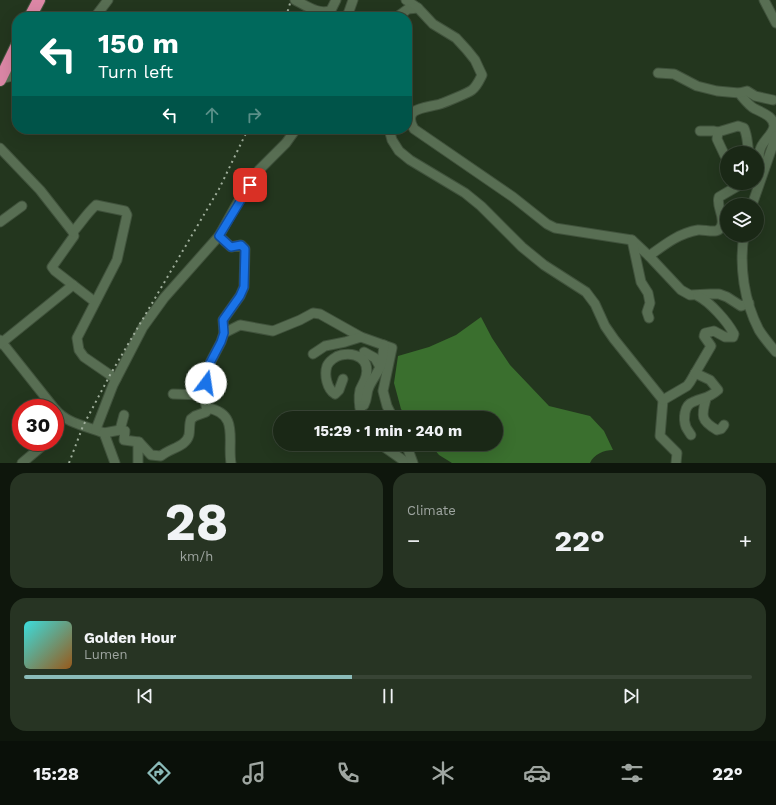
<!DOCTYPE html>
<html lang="en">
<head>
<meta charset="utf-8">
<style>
  body { margin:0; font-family:"Work Sans",sans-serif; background:#273423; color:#f1f3f6; height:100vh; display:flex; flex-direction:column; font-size:15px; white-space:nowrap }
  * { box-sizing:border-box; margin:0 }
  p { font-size:13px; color:#9fa6a1 }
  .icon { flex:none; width:22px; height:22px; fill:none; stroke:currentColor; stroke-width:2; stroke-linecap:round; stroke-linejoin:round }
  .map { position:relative; height:463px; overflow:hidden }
  .sheet { display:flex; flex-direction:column; gap:10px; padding:10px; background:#0e160c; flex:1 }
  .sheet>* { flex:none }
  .guide { position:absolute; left:12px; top:12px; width:400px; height:122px; border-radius:16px; box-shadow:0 4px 16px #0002,0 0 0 1px #384435; background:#00695c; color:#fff; overflow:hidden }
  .buttons { position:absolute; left:720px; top:146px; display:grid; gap:8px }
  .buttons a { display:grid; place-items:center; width:44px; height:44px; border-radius:50%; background:#1a2816; box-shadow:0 4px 16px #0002,0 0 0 1px #384435; font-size:20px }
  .speed { position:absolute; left:12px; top:399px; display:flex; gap:8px; font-size:20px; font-weight:700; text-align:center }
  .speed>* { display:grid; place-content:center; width:52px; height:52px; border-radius:50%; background:#1a2816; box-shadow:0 4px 16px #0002,0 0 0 1px #384435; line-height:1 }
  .speed .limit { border:6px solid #d22; background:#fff; color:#111 }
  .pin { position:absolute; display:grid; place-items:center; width:34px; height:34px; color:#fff; margin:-17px; border-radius:8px; box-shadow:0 2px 6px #0006 }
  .me { position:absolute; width:44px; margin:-22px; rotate:14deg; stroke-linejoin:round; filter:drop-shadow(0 0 3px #0008) }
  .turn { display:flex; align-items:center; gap:14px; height:84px; padding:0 20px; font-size:18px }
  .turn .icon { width:52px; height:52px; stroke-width:2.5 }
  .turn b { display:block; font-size:28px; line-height:34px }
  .lanes { display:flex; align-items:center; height:38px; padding:0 20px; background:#0003; justify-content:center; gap:20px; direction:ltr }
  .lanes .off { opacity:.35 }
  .big { font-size:30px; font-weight:700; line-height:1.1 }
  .sheet .tile { flex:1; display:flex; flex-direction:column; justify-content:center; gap:6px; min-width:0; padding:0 14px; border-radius:16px; background:#273423 }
  .sheet .dial { align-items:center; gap:0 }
  .dial b { font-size:52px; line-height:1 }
  .song { display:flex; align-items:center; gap:12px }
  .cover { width:48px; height:48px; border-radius:6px; background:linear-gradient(135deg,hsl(180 70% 55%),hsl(30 70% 35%)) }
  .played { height:4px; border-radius:2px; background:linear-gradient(90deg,#8bbbb9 45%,#384435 45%) }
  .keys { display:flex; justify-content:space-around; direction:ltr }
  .heat { display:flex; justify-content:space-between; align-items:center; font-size:22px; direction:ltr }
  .sheet .tiles { flex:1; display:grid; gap:10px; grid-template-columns:1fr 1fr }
  .tile:last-child { grid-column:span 2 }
  .trip { position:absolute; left:273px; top:411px; width:230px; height:40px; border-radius:20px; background:#1a2816; box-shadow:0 4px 16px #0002,0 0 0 1px #384435; font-weight:700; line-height:40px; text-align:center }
  .dock { display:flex; height:64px; justify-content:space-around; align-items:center; background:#0a1009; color:#9fa6a1 }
  .dock .icon { width:28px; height:28px }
  .dock .active { color:#8bbbb9 }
  .dock b { font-size:18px; color:#f1f3f6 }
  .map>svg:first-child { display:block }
  .water { fill:#3a6f2e }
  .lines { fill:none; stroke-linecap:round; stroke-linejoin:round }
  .minor-casing { stroke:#40523c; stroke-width:11 }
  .highway-casing { stroke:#40523c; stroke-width:14 }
  .minor { stroke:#586e53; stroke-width:9 }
  .highway { stroke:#dc87a6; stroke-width:12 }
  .rail { stroke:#9fae9b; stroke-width:2; stroke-dasharray:2 4; stroke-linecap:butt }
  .route-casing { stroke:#114b97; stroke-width:10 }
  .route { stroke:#1a73e8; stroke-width:7 }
</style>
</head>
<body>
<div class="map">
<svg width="776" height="463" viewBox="0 0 776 463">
  <rect width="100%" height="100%" fill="#23361e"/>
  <path class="water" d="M481 317 492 338 510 365 549 406 590 416 604 431 613 450C604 450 594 454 590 463H452L439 455 430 444H496V418H408L401 409 394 383 398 356 429 347 456 335Z"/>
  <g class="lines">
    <defs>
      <g id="minor">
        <path d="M295 0C305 5 320 16 331 10L336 0"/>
        <path d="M406 0 418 8 433 24 456 38 467 50 475 60 482 75C479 81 477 86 472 90 468 93 446 102 440 104 427 108 401 107 414 129L513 197 547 224 555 228 632 240 649 256 681 290 690 295 710 294H719L727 297 741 306 749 303"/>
        <polyline points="764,0 776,23"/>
        <polyline points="95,17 108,0"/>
        <polyline points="347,17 353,0"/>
        <polyline points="397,17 408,9 418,8"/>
        <path d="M658 73 674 74 697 86 717 91 739 93C743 98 747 103 752 107 759 112 774 115 774 126 773 135 762 141 760 150 757 159 763 168 760 177L757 178"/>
        <polyline points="0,79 17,75"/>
        <polyline points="739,93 747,91 755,96 773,100"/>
        <polyline points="389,129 392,140 399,151 410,160 465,193 481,206 522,247 544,265 586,292 595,304 605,326 614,339 663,400 660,436 677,453 676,463"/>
        <path d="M700 131H714L718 132 738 126 744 128C748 137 747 144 749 153"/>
        <polyline points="718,132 717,139 725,156"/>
        <polyline points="0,148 40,190 73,232 74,236 52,267 55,271 95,302"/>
        <polyline points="752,205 776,136"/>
        <polyline points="0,222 22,206"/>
        <path d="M73 232C81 223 87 213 96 205L125 211 127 215 117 260 77 338 79 350 84 357 116 379"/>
        <path d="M744 235C739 266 744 301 759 330 764 338 770 345 776 352"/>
        <polyline points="632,240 641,282 648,293 650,303 647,312 649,318"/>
        <path d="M649 256C664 245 679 233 698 230 706 229 720 236 722 224 724 214 716 206 719 197L743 183"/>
        <polyline points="224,333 240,325 273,331 300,320 313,313 320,314 361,337 392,348 383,391 387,406 393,418"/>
        <polyline points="0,340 54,408"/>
        <polyline points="0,344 73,285"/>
        <polyline points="364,352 375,358 380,367"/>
        <polyline points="313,354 325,346 345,342 361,337"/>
        <path d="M343 379 339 390 335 394C327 389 324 375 327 366 329 361 336 356 341 355 356 352 370 359 366 376 365 381 362 385 360 390 358 398 360 410 362 418"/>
        <polyline points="173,394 203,395"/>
        <path d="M706 399C701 416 701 421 717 430L721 429 724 425"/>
        <path d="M663 400 687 386 690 382 711 346 704 336 705 333 714 331 725 337H733L734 334C727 321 710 302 698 296"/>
        <path d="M360 407 364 405C368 398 366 393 369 387 372 380 377 374 380 367 383 360 383 352 384 345"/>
        <path d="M207 408C240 413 227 441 231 463"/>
        <path d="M55 409C67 424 87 426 104 433L115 463"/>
        <polyline points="55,424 59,414"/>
        <polyline points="96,429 113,385 143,327 164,298 219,236 238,202 259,170 286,143 296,129"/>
        <polyline points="120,430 124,415"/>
        <polyline points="104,433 120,430 125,431 124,440 139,442"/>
        <path d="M691 435C689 432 687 429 686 427 683 419 684 405 693 402 704 397 708 399 718 390L710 380 695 373"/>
        <polyline points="380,444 407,463"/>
        <polyline points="406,444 413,463"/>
        <polyline points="22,463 47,442"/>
        <path d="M138 463V444L139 442 151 455 161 456C170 448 186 447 189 435 190 430 189 424 191 419L195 416 206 412C208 405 203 399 203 391L210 363 221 342 224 333 223 320 240 296 244 287 245 249 241 245 231 247 219 236"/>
      </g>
      <g id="highway">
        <polyline points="30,17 39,0"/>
        <polyline points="0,80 17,45"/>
      </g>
    </defs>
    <use href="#minor" class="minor-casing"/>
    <use href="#highway" class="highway-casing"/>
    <use href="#minor" class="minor"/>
    <use href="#highway" class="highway"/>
    <g class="rail">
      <polyline points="286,17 291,0"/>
      <polyline points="69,463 83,426 110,375 219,189 248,129"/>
    </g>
  </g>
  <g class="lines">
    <defs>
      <polyline id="route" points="206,383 210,363 221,342 224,333 223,320 240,296 244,287 245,249 241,245 231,247 219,236 250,185"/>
    </defs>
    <use href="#route" class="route-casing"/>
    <use href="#route" class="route"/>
  </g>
</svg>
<div class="buttons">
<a><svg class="icon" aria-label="sound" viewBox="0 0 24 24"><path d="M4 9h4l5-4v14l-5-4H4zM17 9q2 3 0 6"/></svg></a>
<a><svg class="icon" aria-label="layers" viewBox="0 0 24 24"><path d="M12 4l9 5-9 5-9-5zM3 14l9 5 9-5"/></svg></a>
</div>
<div class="speed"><div class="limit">30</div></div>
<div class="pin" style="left:250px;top:185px;background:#d93025"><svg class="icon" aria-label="arrive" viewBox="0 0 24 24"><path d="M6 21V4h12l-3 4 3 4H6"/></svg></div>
<svg class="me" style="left:206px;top:383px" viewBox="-20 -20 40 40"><circle r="19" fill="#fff"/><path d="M0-13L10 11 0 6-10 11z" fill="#1a73e8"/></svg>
<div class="trip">15:29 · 1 min · 240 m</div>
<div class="guide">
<div class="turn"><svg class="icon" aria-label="left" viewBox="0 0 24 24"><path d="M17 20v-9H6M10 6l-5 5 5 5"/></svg><div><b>150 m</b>Turn left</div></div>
<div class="lanes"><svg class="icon" aria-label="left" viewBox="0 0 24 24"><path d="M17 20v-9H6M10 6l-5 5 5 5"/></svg><svg class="icon off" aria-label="ahead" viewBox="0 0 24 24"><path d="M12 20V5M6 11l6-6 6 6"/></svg><svg class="icon off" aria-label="right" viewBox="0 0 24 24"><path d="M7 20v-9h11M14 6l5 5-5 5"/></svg></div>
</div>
</div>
<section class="sheet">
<div class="tiles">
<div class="tile dial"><b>28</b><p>km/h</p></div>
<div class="tile"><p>Climate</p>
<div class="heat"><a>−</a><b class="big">22°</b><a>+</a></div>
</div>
<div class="tile">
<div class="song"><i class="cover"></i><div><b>Golden Hour</b><p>Lumen</p></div></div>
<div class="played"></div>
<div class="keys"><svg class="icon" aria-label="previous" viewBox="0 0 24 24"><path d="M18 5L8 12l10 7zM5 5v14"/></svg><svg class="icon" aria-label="pause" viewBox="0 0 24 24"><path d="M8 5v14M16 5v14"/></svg><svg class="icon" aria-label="next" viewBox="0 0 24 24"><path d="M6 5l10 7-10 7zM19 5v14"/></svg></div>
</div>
</div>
</section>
<nav class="dock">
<b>15:28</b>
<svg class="icon active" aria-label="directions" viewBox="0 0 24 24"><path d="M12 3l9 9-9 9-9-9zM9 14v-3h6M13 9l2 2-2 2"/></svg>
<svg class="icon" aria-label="music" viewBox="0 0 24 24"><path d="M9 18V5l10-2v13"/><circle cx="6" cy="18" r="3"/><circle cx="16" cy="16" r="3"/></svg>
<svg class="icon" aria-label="phone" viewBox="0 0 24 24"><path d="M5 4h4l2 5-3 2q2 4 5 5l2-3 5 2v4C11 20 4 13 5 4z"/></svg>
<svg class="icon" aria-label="climate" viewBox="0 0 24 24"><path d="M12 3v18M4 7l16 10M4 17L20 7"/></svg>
<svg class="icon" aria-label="car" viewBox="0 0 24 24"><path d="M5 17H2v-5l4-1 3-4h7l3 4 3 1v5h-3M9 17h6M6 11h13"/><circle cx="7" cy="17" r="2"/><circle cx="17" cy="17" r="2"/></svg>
<svg class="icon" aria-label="filters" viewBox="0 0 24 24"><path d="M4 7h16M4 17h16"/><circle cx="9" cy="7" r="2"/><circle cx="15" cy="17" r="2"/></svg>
<b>22°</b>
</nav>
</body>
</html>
